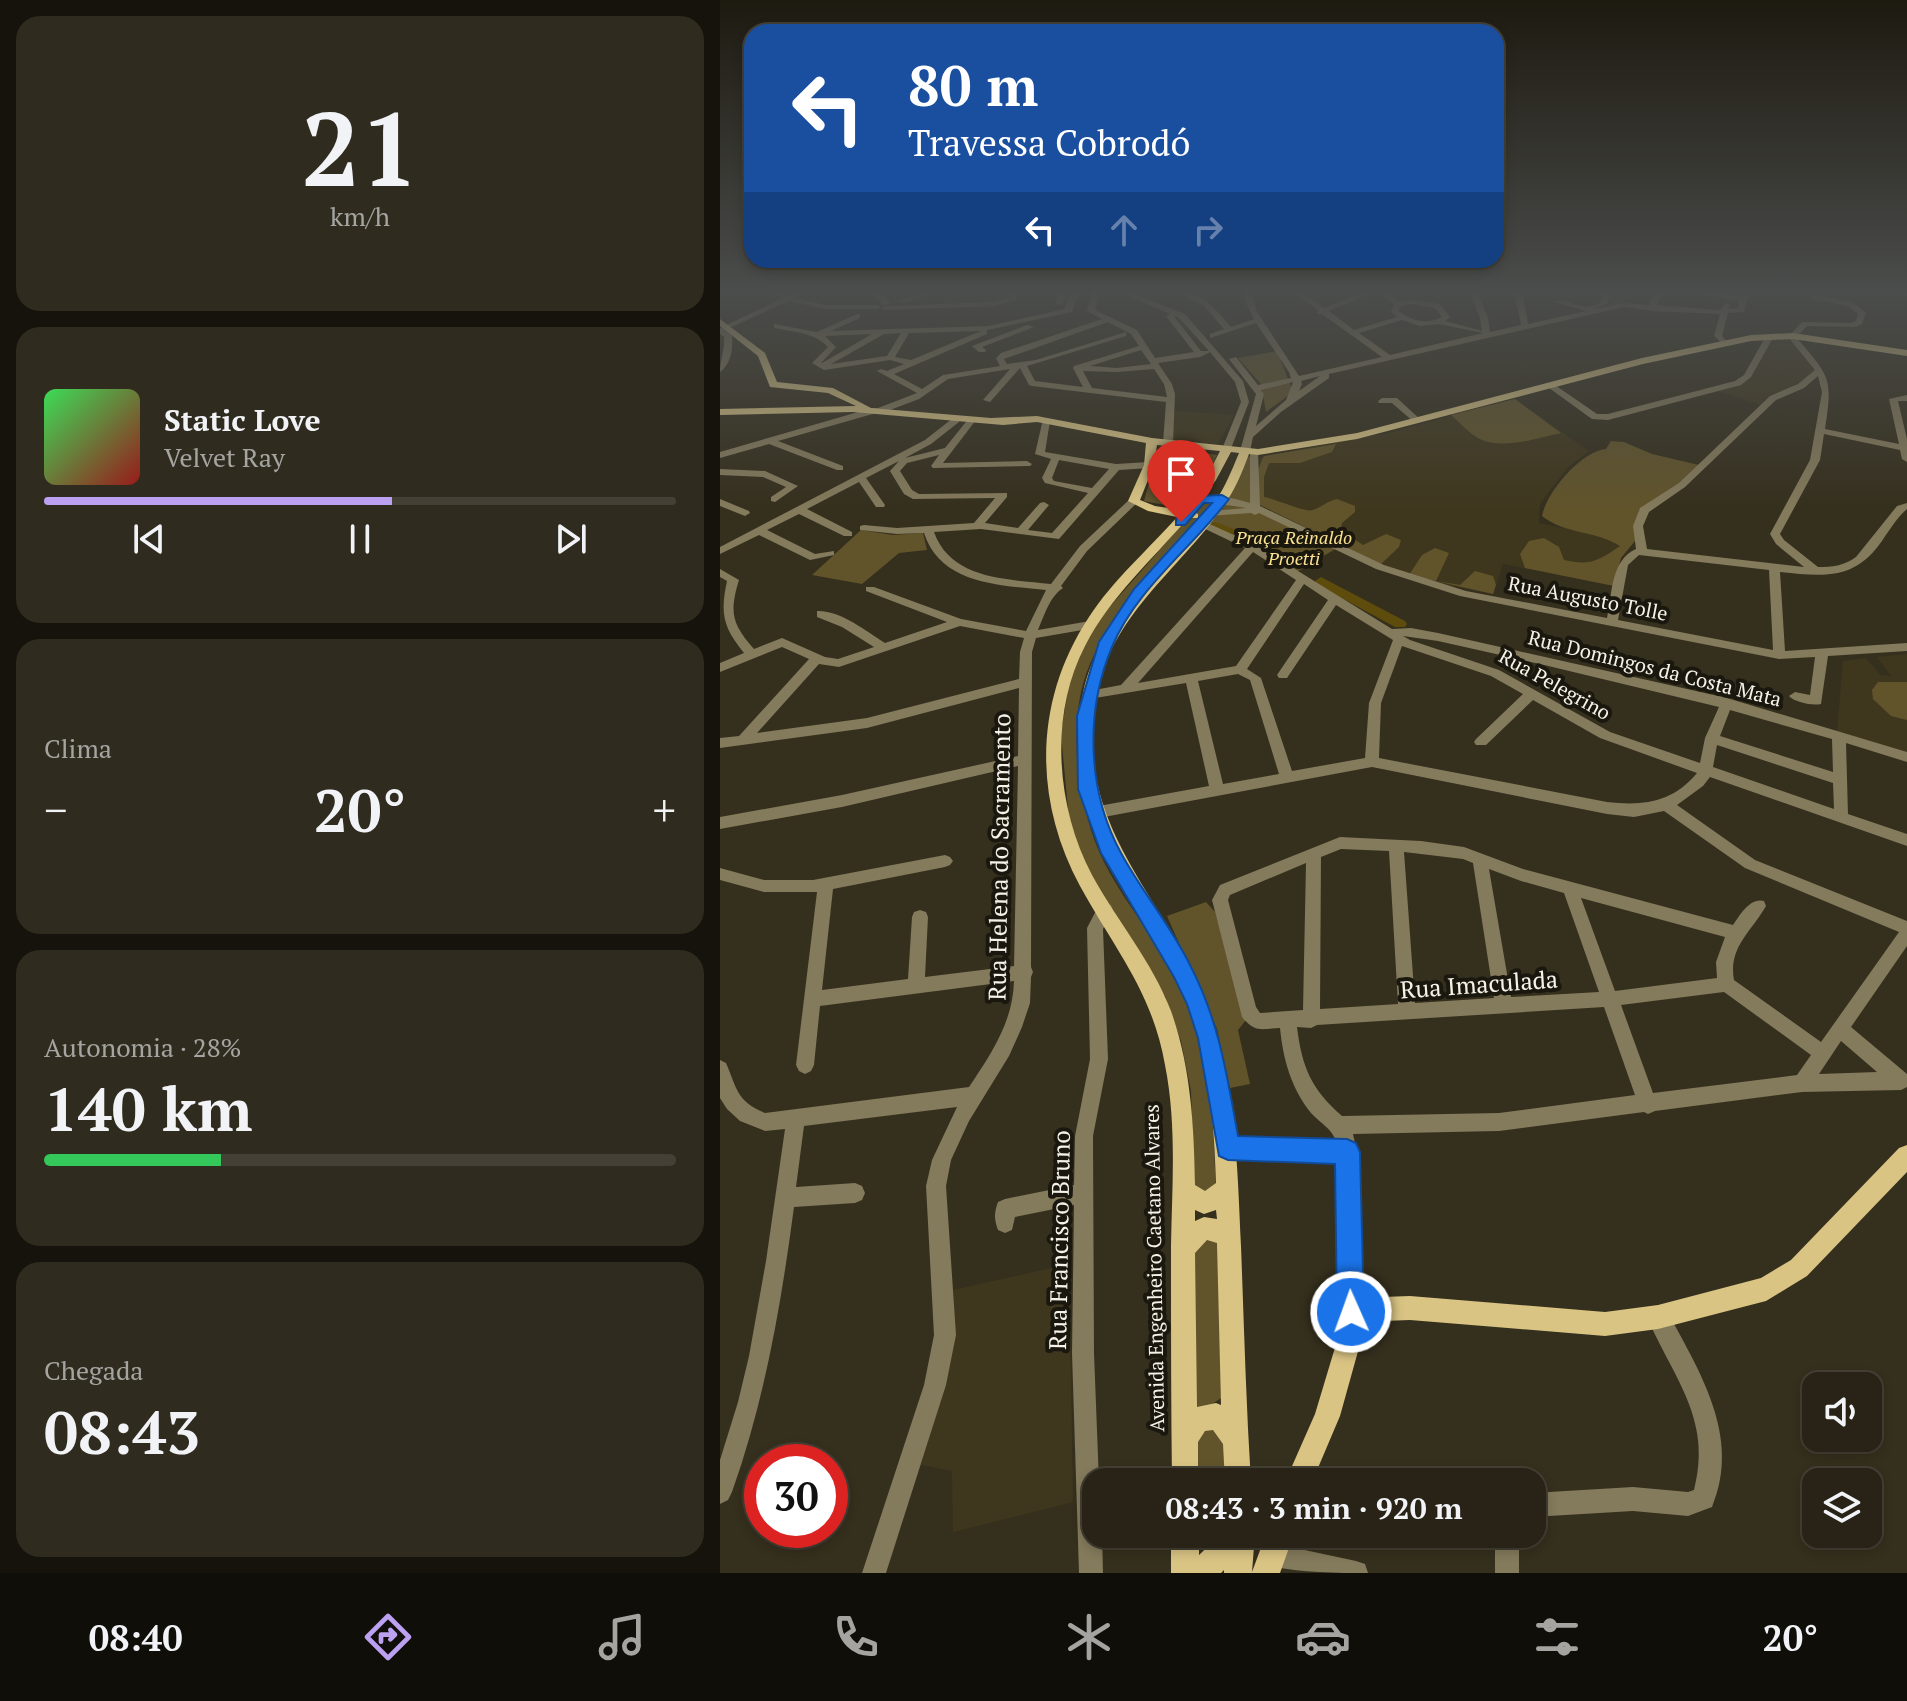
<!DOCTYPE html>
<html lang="pt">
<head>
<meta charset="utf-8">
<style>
  body { margin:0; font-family:"PT Serif",serif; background:#302b1f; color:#f1f3f6; height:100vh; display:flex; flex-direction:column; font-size:30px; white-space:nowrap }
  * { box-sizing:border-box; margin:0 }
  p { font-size:26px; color:#a5a4a1 }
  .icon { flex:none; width:44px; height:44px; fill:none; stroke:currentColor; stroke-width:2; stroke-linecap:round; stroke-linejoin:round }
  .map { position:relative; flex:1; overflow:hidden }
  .drawer { display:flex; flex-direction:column; gap:16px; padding:16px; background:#16130c; width:720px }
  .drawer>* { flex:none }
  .guide { position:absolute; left:24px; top:24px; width:760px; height:244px; border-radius:24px; box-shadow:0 4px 12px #0003,0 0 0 2px #444035; background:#1a4fa0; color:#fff; overflow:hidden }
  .buttons { position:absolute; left:1082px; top:1372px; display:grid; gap:16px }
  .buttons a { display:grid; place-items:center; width:80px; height:80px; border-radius:16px; background:#282316; box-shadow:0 4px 12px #0003,0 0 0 2px #444035; font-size:40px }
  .speed { position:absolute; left:24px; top:1444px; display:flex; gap:16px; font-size:40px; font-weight:700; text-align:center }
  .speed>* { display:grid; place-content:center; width:104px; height:104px; border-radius:50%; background:#282316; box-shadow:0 4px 12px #0003,0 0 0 2px #444035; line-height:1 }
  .speed .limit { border:12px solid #d22; background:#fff; color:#111 }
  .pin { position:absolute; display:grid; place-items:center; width:68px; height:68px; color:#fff; margin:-82px -34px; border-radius:50% 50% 50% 0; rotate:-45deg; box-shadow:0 0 8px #0007 }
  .pin .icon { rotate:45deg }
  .me { position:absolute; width:88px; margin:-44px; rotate:358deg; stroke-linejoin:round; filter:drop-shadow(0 0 6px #0008) }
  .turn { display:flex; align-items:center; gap:28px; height:168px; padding:0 32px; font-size:36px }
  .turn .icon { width:104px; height:104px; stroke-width:2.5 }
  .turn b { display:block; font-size:56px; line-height:68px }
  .lanes { display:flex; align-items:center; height:76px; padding:0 32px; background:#0003; justify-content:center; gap:40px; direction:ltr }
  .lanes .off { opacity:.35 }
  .big { font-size:60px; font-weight:700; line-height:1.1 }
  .drawer .tile { flex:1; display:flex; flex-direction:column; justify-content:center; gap:12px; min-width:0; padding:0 28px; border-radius:24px; background:#302b1f }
  .drawer .dial { align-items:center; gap:0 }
  .dial b { font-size:104px; line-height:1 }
  .song { display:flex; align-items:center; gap:24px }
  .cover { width:96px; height:96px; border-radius:12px; background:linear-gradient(135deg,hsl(130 70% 55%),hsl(0 70% 35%)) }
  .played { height:8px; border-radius:4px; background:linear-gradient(90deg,#bca0f2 55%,#444035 55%) }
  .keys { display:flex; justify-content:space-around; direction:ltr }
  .heat { display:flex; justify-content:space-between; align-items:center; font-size:44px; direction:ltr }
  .charge { height:12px; border-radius:6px; background:linear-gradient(90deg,#34c759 28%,#444035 0) }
  .trip { position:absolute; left:362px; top:1468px; width:464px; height:80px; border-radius:24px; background:#282316; box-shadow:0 4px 12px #0003,0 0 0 2px #444035; font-weight:700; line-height:80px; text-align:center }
  .menu { display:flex; height:128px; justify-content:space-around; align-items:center; background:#100e09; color:#a5a4a1 }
  .menu .icon { width:56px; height:56px }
  .menu .active { color:#bca0f2 }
  .menu b { font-size:36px; color:#f1f3f6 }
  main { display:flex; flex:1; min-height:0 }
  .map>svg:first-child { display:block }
  .built { fill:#3f371d }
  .green { fill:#61542b }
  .water { fill:#5e4c0c }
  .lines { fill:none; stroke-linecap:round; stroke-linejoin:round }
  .river { fill:#5e4c0c; fill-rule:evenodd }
  .minor { fill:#847a5c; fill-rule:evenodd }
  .major { fill:#d9c484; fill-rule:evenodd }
  .route { fill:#1a73e8; stroke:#114b97; stroke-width:2 }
  .labels { text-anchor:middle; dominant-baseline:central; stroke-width:8; stroke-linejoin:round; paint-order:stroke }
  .far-park-label { font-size:18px; font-style:italic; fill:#fbe290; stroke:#1a170f }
  .street-label { font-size:20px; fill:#f6f2e7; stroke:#1a170f }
  .near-street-label { font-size:24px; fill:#f6f2e7; stroke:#1a170f }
</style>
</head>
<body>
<main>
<section class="drawer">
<div class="tile dial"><b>21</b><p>km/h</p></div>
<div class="tile">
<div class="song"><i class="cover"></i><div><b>Static Love</b><p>Velvet Ray</p></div></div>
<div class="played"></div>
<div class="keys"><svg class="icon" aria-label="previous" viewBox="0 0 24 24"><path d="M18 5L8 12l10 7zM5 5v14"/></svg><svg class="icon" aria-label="pause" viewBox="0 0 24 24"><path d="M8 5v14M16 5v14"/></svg><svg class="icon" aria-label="next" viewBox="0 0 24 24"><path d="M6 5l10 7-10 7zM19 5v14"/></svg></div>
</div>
<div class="tile"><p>Clima</p>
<div class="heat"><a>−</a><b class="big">20°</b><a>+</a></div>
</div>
<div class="tile"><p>Autonomia · 28%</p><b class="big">140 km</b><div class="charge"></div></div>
<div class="tile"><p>Chegada</p><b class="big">08:43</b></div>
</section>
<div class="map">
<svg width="1187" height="1573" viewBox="0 0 1187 1573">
  <rect width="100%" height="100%" fill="#352f1d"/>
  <g class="built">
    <polygon points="1067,337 1098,371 1042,405 997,391 1022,384 1031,377 1052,338"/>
    <polygon points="795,399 869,451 847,468 820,504 819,523 913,542 901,558 894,586 783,564 773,594 718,583 661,564 540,505 540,457 667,433"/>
    <polygon points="454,411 514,415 498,444 453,440"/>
    <polygon points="1187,654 1187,752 1117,732 1123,661 1146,658 1160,675 1171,676 1157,657"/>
    <polygon points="349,1264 353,1502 233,1532 232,1471 201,1465 224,1389 233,1290"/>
  </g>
  <g class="green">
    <polygon points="557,351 573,392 546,412 541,384 518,358"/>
    <path d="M795 399 841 433C818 438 776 452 755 436 747 431 739 422 731 415Z"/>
    <path d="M891 441 904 442 932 454 979 465 953 490 919 510 915 541 901 558 894 586 805 568 800 554 809 541 824 538 839 547 844 560C870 566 878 561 900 546 875 530 846 535 822 516 826 493 861 451 886 449Z"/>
    <path d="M616 444 612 452 580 463H549L544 477V497C556 499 586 513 593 510 602 507 607 501 617 499L635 506V512L622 523 621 530 643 545 666 534 681 540 679 547 661 564 540 505C534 490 536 470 544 456Z"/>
    <polygon points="446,447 497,455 482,487 466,509 424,501 434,466"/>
    <polygon points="524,456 534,457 535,507 617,548 575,573 483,524"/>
    <path d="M482 502H496C453 555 398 599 370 664 345 721 357 810 385 864 408 909 444 947 464 994 492 1056 493 1123 496 1190L475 1196 471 1091 461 1041 445 996 418 958 361 860 349 819 341 734 349 683 364 645 379 619Z"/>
    <polygon points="141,530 173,535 203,533 207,550 179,553 142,584 92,575"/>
    <polygon points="715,548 729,553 716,581 740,585 755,571 773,576 776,585 773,594 689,575 702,555"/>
    <polygon points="1158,682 1187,682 1187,720 1171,716 1153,699 1152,690"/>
    <polygon points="486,902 495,912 526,1020 518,1030 530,1084 510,1088 497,1029 447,916"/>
    <polygon points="498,1237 501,1398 482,1411 475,1406 473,1242"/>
    <polygon points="481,1424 508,1435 510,1482 475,1482 474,1431"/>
  </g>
  <polygon class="water" points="495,522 542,539 583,566 578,570 536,545 488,525"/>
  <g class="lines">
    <polygon class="river" points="601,577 685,621 687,624 685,627 675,627 596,584 595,581"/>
    <g class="minor">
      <path d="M52 291H61L68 296 78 291H88L74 298 105 305H157L161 307 157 309H105L69 301 5 330 12 336C13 349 11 364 0 372 0 360 5 350 4 337L0 334V328L63 298Z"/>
      <polygon points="151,291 159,291 169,301 169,305 163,305"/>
      <polygon points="214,291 227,291 181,303 177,301"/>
      <polygon points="291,291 299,291 296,300 275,306 165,310 161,308 165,306 274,302 290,297"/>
      <polygon points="340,291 348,291 343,303 339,305 335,303"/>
      <path d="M352 291H360L352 312 267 330V334L174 374 202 389 223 375 280 366 276 358 281 353 382 319 367 311 372 291H380L375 310 417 330 435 358 474 352 446 316 450 314 397 291H407L465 314 523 381 529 402 510 451 502 449 521 402 515 382 490 352 480 357 438 363 452 384 455 394 453 443 448 446 443 443 446 402 312 386 309 385 300 368 270 402 263 400 290 369 228 379 199 399 162 413H156L58 441 123 466V470H117L49 444 0 458V452L152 408H158L197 393 157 371 161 369 167 371 184 364 170 360 104 370 92 363 108 347C94 332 73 332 54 328V324L97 332 137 314H140V318L111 331 269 326 344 309ZM453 315 459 318 489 351H481ZM388 322 411 334 419 346 354 366 353 368 363 387 315 381 307 366 406 336V332L316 360 287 364 284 359ZM261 331 191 360 175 357 189 333ZM181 333 167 356 111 364 164 334ZM152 334 102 363H101L116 347 105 336ZM421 350 431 364 397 368 370 366ZM434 369 444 384 447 397 372 388 363 371 397 372Z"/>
      <path d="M457 291C482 291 496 310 511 327L534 319 525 301 523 291H531L537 312 579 376 662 357 602 314H597L598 310 572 291H581L604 308 646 291H656L609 311 634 330 677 317 671 312 674 304 656 291H665L681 302 692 300 720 304 730 317 725 321 762 331 760 318 749 291H757L768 318 770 332 801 325 794 291H802L808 324 866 311 834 302 838 300 867 307 880 303 884 291H892L887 304 873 309 904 303 930 305 934 291H942L938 305 997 310 1001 309 1006 303 1010 305 1009 309 1018 308 1019 301 967 292 980 291 1020 296 1021 291H1029L1024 312 1008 313 1002 336 1008 343 1004 345 994 336 1000 314 933 311 904 307 609 374V378L561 412 533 437 530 451 525 454 520 451 536 394 509 359 516 357 538 385 571 378 569 372 536 323 490 338V334L504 329 484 306ZM692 304 715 308 722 317C707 325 692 321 679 311L680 307ZM682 320 700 326 719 324 763 333 670 355 639 333ZM600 376 579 391 582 384 581 381ZM573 382 566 400 536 426 544 394 541 390Z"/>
      <path d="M1094 295 1133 302 1146 313 1142 324 1135 327 1087 326 1076 337C1110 377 1113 377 1105 429L1179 444 1169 399 1187 395V401H1178L1187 439V462L1182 459 1180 450 1104 434 1100 460 1060 534 1064 540 1098 567C1112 567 1124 566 1136 557L1177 506 1187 503V509C1176 518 1168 533 1159 545 1132 581 1101 576 1060 572L1065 651 1187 643V651L1108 656 1101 704C1092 706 1074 702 1069 696L1075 692 1090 695 1095 657 1059 659 740 596 656 569 539 513 535 515 531 513 488 516V512L492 511 526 508C512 505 487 504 476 499 491 491 514 499 530 503V452L538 450 540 506 664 565 746 591 887 618C892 593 891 560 916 549L913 526 920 508 959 483 1050 396 1078 384 1095 370 1068 337 1082 322 1131 323 1136 321 1138 314 1128 306 1091 299 1090 297ZM1098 376 1102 392 1090 460 1050 534 1056 544 1084 567 927 549 923 526 929 512 965 487 1056 400 1084 388ZM919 555 1049 570 1053 650 898 620 908 565Z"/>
      <polygon points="307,325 314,327 262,347 266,350 265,352 259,352 252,346"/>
      <polygon points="1047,334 1054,336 1031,377 1021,385 888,420 872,419 825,385 832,383 877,414 888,414 1015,381 1024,375"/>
      <polygon points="662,398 677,398 702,421 695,423 672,403 659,403 658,401"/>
      <path d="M252 417 256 420 223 463 307 461 312 464 310 466 213 468 211 466 219 455 187 463 180 471 192 490 199 494 287 493V497L265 523 298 528 320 503 324 502 329 505 308 530 332 533 368 493 325 483 322 478 331 459 315 454 323 419 330 421 325 452 396 464 429 462 434 465 429 468 399 470 339 539 261 529 214 532C231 580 288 579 331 584L360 546 410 499 419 501 367 551 341 586 343 588C330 596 324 616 318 630L370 621 374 622V628L316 638 312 652 311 967 313 972 311 977 310 1003 302 1027 289 1056 249 1121 231 1160 226 1186 236 1335 226 1385 166 1573H142L204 1385 214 1335 206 1186 212 1160 237 1107 84 1126 76 1187 135 1183 142 1186 145 1193 142 1200 135 1203 74 1207C61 1305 45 1399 12 1492L8 1500 0 1504V1460L18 1402 29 1356 46 1261 65 1129 45 1131 20 1121 7 1109 0 1098V1060L6 1063C17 1088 16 1101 45 1113L249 1087C271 1054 293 1022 294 981L100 1006 94 1065 91 1071 85 1074 79 1071 76 1065 97 892H44L0 880V868L44 880H93L225 855 230 857 233 861 230 865 225 867 113 889 102 990 188 979 192 917 194 912 200 910 206 912 208 917 205 977 294 966 298 766 122 807 0 829V817L122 795 298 756 299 688 147 728 0 748V738L19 736 89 659 62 647 0 672V663L24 653C3 627 0 614 7 581L0 577V569L19 580C9 613 12 624 34 649L62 638 105 657 118 659 154 647 122 627 97 617V611C120 610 146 631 165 643L227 622 146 591V587H154L241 619 306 631 326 590C280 585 221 585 204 533L177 534 140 530V526L144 525 177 528 254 523 275 498 193 499 184 494 170 471 179 461 146 478 165 505 164 507H156L139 482 87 509 132 532V536H124L79 514 47 530 95 554 114 551V555L90 560 39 535 0 554V547L205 440 233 418H239V422L211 444 185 458 225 448 249 418ZM339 460 389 469 372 488 334 481 332 478ZM240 626 304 638 300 652 299 679 147 718 37 733 99 664 119 667Z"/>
      <polygon points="0,469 45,471 78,486 55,502 51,501 51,497 66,487 43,477 0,475"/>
      <polygon points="0,499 29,511 30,513 25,516 0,506"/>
      <path d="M483 521 536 545 672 629 691 628 718 633 1007 698 1187 752V762L1126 743 1128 814 1187 834V846L990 777 983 786 957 805 1035 860 1187 921V946L1131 1027 1187 1074V1087L1181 1090 1082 1092 935 1111 928 1114 924 1112 779 1131 633 1134 637 1152 643 1330 640 1338 632 1341 624 1338 621 1330 616 1161 508 1157 501 1155 499 1148 501 1141 508 1139 616 1142C613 1129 600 1123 591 1113 571 1088 563 1059 560 1028 541 1029 535 1033 522 1017L492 900 500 885 620 837 701 841 744 847 803 869 1013 925C1020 915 1030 897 1044 901L1046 906C1032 931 1008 947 1014 980L1101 1042 1179 932 1025 868 944 811 914 817 887 814 652 767 373 819 368 817 366 813 368 809 373 807 489 786 466 683 369 699 363 695 369 691 401 685 525 548 479 526 478 524ZM533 552 576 580 516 666 418 683ZM584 584 608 600 559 672 557 675 559 678H567L616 605 673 640 649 703 645 758 572 771 541 678 527 669ZM683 636 718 641 820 664 999 707 985 738 980 763 890 732 779 670 690 640ZM682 646 771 676 803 694 756 739 754 742 756 745H766L813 700 880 738 977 773C952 803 923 806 887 802L659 758 661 703ZM518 674 530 680 559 774 503 784 478 681ZM1010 710 1112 739 1113 772 1000 736ZM997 745 1113 783 1114 809 993 767ZM621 849 669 851 678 1004 600 1009 601 857ZM684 852 743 859 753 863 774 998 695 1003ZM586 863 583 1010 540 1013 536 1007 508 900 510 895ZM769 869 801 881 844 893 879 992 791 997ZM861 898 1005 937 996 962 997 978 895 991ZM1004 992 1091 1055 1077 1075 933 1093 901 1005ZM884 1007 915 1095 779 1113 622 1116C591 1089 582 1067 577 1027L591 1028 597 1025ZM1121 1041 1157 1072 1099 1074Z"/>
      <path d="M385 903 391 905 393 910 383 929 388 1059 373 1136 374 1353 379 1482H376V1534H382L383 1573H359L352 1353 354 1205 295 1217 292 1230 285 1233 278 1230C274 1220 274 1212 278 1202L285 1199 354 1185 355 1136 370 1059 367 928 379 905Z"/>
      <path d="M938 1306 946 1309C979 1371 1022 1436 992 1507L968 1516 913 1511 812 1517V1493L913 1487 968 1492 974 1490C993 1419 953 1378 927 1317L930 1309Z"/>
      <rect x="775" y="1534" width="24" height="39"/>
      <path d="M552 1543 636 1561 645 1564 648 1573C614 1573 576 1573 543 1564L540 1555 543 1546Z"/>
    </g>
    <g class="major">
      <polygon points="1175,291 1187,291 1187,294 1176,293"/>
      <path d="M0 319 45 353 57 382 113 388 151 408 271 418 317 416 432 438 538 449 637 433 922 358 1031 335 1073 333 1187 350V356L1073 339 1031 341 923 364 637 439 538 455 529 454C522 473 514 492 502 508 458 571 390 616 376 697 354 823 437 887 481 991 516 1073 517 1159 521 1246 524 1325 526 1403 531 1482H505L503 1444 493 1430 485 1431 478 1442V1482H452C451 1403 451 1325 451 1246 452 1186 457 1125 445 1065 432 991 395 950 360 886 313 799 314 700 369 617 393 580 428 550 457 517L428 511 408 501 424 465 426 443 317 422 283 425 133 412 0 415V409L136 406 108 393 50 387 38 356 0 326ZM437 445 500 451 485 480 462 510 435 506 420 500 434 465ZM511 452 519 453C512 470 505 487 495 502 456 560 396 599 371 666 364 683 361 701 359 719 348 836 425 900 465 998 489 1058 494 1119 496 1183L485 1191 475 1185C474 1126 471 1067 451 1011 432 961 397 921 372 875 336 807 329 715 365 646 390 597 433 559 468 518H478V514L473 512 496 480ZM475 1210 484 1214 496 1210 497 1219 484 1217 475 1221ZM487 1240 497 1243 501 1405 496 1403 477 1407 475 1253Z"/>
      <polygon points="1187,1145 1187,1172 1087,1276 1046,1301 938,1329 885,1336 690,1320 663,1321 642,1337 620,1416 592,1482 565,1482 595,1414 623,1321 640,1306 662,1297 690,1296 885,1312 938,1305 1041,1278 1071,1260 1179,1148"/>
      <polygon points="451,1534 479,1534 479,1555 501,1534 535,1534 532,1572 546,1534 574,1534 560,1573 504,1573 504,1570 501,1573 451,1573"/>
    </g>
  </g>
  <linearGradient id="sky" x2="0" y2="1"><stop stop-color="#1d1a10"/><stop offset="0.57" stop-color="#4b4d4c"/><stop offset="1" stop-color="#4b4d4c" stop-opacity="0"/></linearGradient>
  <rect width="1187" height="511" fill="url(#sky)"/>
  <path class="route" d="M476 496 502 495 509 499C472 548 416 589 392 647 365 711 367 791 401 853 422 892 452 927 471 967 499 1021 507 1076 518 1136L627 1139 636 1143 640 1152 644 1312 640 1322 631 1326 621 1322 617 1312 615 1164 508 1160 499 1156 478 1038 467 1004 454 977 381 853 358 789 357 716 379 642 414 589 492 503H484L465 525H456V519Z"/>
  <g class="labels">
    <g class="far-park-label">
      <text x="574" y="537">Praça Reinaldo<tspan x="574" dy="21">Proetti</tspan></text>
    </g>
    <g class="street-label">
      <text transform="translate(868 598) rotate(11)">Rua Augusto Tolle</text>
      <text transform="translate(935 668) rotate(14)">Rua Domingos da Costa Mata</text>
      <text transform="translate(835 684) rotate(29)">Rua Pelegrino</text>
      <text transform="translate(434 1268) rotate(-91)">Avenida Engenheiro Caetano Alvares</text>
    </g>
    <g class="near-street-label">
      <text transform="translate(279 857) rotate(-89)">Rua Helena do Sacramento</text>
      <text transform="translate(759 984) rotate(-4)">Rua Imaculada</text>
      <text transform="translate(339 1240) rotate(-89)">Rua Francisco Bruno</text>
    </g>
  </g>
</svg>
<div class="buttons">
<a><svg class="icon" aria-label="sound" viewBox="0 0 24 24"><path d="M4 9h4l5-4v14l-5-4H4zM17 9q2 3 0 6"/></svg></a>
<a><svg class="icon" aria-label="layers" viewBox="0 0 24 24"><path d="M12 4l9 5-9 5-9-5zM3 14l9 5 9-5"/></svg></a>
</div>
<div class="speed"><div class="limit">30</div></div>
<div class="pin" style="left:461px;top:522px;background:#d93025"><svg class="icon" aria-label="arrive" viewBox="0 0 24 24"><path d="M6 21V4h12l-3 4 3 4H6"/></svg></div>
<svg class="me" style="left:631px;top:1312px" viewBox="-20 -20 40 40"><circle r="17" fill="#1a73e8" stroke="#fff" stroke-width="3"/><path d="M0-11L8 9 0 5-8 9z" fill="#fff"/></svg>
<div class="trip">08:43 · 3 min · 920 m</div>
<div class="guide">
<div class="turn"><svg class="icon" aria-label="left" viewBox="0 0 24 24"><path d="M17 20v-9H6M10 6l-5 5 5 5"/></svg><div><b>80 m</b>Travessa Cobrodó</div></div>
<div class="lanes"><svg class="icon" aria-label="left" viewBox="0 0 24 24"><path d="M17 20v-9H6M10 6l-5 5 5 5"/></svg><svg class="icon off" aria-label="ahead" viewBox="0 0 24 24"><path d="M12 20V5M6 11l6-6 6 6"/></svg><svg class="icon off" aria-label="right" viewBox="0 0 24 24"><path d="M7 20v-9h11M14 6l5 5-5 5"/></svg></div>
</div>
</div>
</main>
<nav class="menu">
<b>08:40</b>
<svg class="icon active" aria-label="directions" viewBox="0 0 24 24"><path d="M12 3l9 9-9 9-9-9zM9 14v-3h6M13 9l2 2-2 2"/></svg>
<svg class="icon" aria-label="music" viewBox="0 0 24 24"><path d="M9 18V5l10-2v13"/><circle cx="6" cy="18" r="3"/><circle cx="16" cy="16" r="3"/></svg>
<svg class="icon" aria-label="phone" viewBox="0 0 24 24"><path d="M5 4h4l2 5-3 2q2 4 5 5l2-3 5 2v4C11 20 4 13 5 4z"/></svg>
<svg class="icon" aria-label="climate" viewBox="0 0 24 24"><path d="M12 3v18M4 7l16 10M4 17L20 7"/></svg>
<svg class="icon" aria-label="car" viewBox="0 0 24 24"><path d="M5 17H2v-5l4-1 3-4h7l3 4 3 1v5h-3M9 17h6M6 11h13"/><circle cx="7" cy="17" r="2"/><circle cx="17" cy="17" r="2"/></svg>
<svg class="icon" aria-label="filters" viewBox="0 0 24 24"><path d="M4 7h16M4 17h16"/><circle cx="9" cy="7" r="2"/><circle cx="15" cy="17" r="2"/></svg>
<b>20°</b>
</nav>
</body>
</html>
